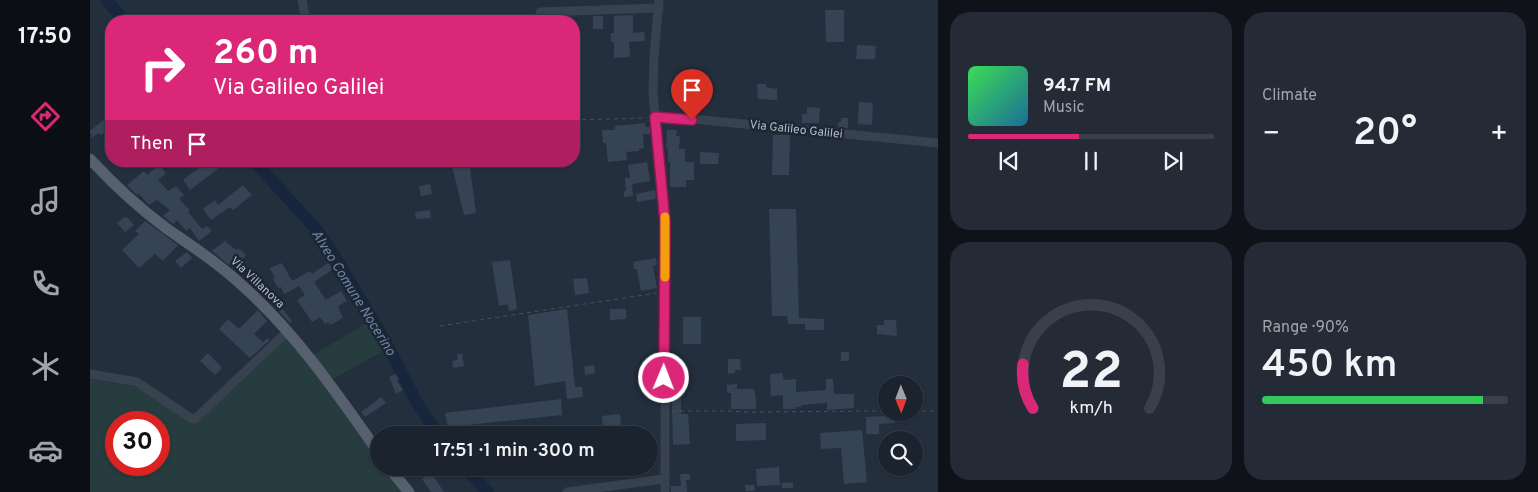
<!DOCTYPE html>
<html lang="en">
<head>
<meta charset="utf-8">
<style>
  body { margin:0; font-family:Overpass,sans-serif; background:#242b36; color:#f1f3f6; height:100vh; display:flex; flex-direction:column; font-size:19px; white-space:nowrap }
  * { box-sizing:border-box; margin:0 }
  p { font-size:16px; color:#a0a4aa }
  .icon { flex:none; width:28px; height:28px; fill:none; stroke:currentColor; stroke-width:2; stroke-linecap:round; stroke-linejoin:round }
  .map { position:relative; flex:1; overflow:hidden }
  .panel { display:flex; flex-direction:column; gap:12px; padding:12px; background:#0f1319; width:600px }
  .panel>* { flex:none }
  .hud { position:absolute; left:15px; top:15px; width:475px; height:152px; border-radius:20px; box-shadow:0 1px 4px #0004,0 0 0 1px #39404a; background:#db2777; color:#fff; overflow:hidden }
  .needle { width:32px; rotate:179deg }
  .tools { position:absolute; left:788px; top:376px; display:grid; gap:10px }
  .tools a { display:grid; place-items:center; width:45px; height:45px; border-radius:50%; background:#1b232e; box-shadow:0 1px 4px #0004,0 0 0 1px #39404a; font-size:25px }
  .speed { position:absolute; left:15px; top:411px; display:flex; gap:10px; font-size:25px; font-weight:700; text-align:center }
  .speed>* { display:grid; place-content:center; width:65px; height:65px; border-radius:50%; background:#1b232e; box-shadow:0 1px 4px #0004,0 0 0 1px #39404a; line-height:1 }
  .speed .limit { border:8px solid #d22; background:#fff; color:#111 }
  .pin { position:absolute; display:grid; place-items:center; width:42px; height:42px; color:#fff; margin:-51px -21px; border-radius:50% 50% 50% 0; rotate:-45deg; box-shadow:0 0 5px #0007 }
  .pin .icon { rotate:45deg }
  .me { position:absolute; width:55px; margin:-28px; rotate:1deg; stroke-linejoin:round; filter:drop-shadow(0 0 4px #0008) }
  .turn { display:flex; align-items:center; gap:18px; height:105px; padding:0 25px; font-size:22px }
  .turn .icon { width:65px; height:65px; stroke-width:2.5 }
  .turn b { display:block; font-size:35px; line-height:42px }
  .then { display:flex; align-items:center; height:48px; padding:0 25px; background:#0003; gap:10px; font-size:19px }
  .big { font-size:38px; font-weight:600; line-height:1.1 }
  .panel .tile { flex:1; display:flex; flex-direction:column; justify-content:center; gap:8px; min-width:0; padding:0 18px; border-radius:20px; background:#242b36 }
  .panel .dial { align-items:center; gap:0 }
  .dial svg { height:130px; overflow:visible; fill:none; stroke:#39404a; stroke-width:7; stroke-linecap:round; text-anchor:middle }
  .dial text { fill:#f1f3f6; stroke:none }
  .song { display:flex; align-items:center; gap:15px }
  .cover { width:60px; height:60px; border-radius:8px; background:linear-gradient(135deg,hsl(130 70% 55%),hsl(200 70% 35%)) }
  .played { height:5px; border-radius:2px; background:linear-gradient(90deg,#db2777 45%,#39404a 45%) }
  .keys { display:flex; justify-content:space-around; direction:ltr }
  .heat { display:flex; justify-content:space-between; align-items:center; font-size:28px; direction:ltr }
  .charge { height:8px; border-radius:4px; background:linear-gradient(90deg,#34c759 90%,#39404a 0) }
  .panel .tiles { flex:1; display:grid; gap:12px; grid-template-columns:repeat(2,1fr) }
  .trip { position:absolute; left:280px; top:426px; width:288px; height:50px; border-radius:25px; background:#1b232e; box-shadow:0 1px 4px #0004,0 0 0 1px #39404a; font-weight:600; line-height:50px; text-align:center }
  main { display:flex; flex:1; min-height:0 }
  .tab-bar { display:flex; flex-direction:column; width:90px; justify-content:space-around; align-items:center; background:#0b0e12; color:#a0a4aa }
  .tab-bar .icon { width:35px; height:35px }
  .tab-bar .current { color:#db2777 }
  .tab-bar b { font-size:22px; color:#f1f3f6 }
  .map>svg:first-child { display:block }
  .green { fill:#263c3f; fill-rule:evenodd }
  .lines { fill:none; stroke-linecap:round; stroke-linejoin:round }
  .river { stroke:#17263c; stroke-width:12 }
  .building { fill:#364354 }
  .path { stroke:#3f5557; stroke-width:1; stroke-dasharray:4 4; stroke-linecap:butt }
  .minor { stroke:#38414e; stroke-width:9 }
  .major { stroke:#56606e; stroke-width:11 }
  .route-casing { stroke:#8e194d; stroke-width:12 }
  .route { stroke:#db2777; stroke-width:9 }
  .slow { stroke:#f59e0b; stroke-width:9 }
  .labels { text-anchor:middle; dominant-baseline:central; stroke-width:5; stroke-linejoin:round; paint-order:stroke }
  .street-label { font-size:12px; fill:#b4bcc9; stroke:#1d2633 }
  .water-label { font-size:14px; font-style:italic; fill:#6d86a8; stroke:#1d2633 }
</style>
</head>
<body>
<main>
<nav class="tab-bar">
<b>17:50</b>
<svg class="icon current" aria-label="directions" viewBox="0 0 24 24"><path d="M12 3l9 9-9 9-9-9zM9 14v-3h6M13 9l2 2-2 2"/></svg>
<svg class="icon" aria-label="music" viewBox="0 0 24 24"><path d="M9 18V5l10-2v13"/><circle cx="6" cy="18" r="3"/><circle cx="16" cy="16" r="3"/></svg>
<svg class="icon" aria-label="phone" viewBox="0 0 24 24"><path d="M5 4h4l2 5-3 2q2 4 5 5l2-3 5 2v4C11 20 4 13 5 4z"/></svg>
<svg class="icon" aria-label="climate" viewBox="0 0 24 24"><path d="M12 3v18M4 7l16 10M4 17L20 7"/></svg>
<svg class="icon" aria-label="car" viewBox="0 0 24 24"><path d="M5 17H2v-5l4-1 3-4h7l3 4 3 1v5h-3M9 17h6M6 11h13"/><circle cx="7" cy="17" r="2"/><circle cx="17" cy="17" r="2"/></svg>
</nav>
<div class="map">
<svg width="848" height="492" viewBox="0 0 848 492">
  <rect width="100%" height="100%" fill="#242f3e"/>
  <g class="green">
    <polygon points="280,321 295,350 243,379 223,355"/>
    <path d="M198 337 252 406 289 460V468H294L313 492H0V379L51 388 105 422 139 393ZM26 422H69V465H26Z"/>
  </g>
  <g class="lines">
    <g class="river">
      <polyline points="17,0 34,21"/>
      <polyline points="164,161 227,230 246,258 299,348 327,403 348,435"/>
      <polyline points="375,468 398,492"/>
    </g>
  </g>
  <g class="building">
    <polygon points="735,10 754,10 754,42 736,42"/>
    <polygon points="543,15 543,33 554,32 555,41 539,42 540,57 524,58 524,42 521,42 521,33 524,33 524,16"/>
    <rect x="503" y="16" width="10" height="13"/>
    <polygon points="767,45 786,46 785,59 766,59"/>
    <polygon points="667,84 676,84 676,87 687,89 687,100 668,99"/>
    <polygon points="769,102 783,103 782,125 768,124"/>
    <polygon points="717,107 730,108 729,123 712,123 712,114 717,114"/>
    <polygon points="21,114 21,134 17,130 11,135 8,133 2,138 0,131"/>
    <polygon points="751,118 758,118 758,128 748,127 748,122 751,122"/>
    <polygon points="555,123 555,127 560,127 560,134 553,134 554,148 549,149 549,151 536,152 537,160 518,162 516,143 513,143 512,130 525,130 525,126"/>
    <polygon points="577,130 587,130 586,136 590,136 589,149 595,149 595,162 604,162 604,180 596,180 596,187 580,187 580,162 578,162 578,149 576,148"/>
    <polygon points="683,135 700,135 699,175 682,175"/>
    <polygon points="610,152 629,153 628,164 610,164"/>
    <polygon points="118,161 130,161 133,165 100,190 93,180"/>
    <polygon points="336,161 356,161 356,164 337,167"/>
    <polygon points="366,161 379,161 386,213 374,215 361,162"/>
    <polygon points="557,162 560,181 542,184 543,196 534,197 534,191 536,191 535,178 540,178 538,165"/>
    <polygon points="69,165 76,173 68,180 78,191 86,186 94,195 89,199 100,210 98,212 112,229 117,226 122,231 109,241 100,228 96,231 87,220 83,224 73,216 80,210 67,200 59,205 49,194 47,195 37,185 54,171 57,175"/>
    <polygon points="340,184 342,194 331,196 329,186"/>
    <polygon points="153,185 162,195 143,210 140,207 121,220 113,209 125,200 128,205"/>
    <polygon points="565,190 566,197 565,199 547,202 546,194"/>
    <polygon points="679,209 706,209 709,318 734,319 734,330 715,330 715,324 698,324 697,316 682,316"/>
    <polygon points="340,210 341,218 326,219 325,212"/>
    <polygon points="34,217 35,218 37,217 44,225 35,232 27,223"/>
    <polygon points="55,221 88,245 73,261 65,254 49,268 32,250 49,234 45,231"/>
    <polygon points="135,241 146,250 148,248 156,255 144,269 122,251"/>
    <polygon points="97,252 102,258 91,268 85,261"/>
    <polygon points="566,258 567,265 563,266 567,288 551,291 547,269 544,269 543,262"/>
    <polygon points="420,260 427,309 419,311 418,304 409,306 402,262"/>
    <polygon points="192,263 202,281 220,271 222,274 238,263 243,269 224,282 236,300 251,291 257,301 248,306 253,318 240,325 238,322 235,324 230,317 222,322 207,300 215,295 209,286 194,294 191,287 188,288 183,279 185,278 180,268"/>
    <polygon points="497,278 499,293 485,295 483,279"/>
    <polygon points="189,304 202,321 200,323 185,307"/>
    <polygon points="477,309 485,387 492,387 493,397 477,399 475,381 445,386 438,315"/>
    <polygon points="520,309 536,309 536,319 520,320"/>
    <polygon points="168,310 177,321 164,334 173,342 178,338 180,340 160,358 129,329 138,319 149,329"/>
    <rect x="593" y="317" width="18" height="27"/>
    <polygon points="794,320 806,320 807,336 787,334 787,325 794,325"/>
    <rect x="751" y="352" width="8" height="9"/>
    <polygon points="118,353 132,368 125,375 110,361"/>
    <polygon points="367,354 372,354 374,366 363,368 362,362 368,359"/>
    <polygon points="638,359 650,359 651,370 645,370 645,373 638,374"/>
    <polygon points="504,365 505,373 495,375 494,367"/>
    <polygon points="692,373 694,380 706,379 706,392 736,390 736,379 743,379 744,394 764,394 764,408 737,410 737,403 711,405 711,407 705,407 705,409 693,409 693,395 681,396 680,374"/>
    <polygon points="306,374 309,380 307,381 313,390 306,394 299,377"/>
    <polygon points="591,377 591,414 598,414 600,444 583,445 581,378"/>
    <polygon points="800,377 814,377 814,385 801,385"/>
    <polygon points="647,384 647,389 664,389 666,399 666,409 641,409 641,393 637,393 637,385"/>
    <polygon points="291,397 296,403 275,417 271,412"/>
    <polygon points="471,399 472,415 358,427 355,413"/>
    <polygon points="796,413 805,413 805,423 789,424 789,434 776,434 776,417 796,416"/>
    <polygon points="530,414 531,426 513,427 512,416"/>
    <polygon points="676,423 676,440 646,441 646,424"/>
    <polygon points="772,430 777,482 754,484 751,448 731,449 730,433"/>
    <polygon points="689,467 690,485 667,486 666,469"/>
    <polygon points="341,472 354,492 341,492 332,479"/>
    <polygon points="590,474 600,474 600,480 596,480 597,492 581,492 581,486 591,486"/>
    <polygon points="703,482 703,488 692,488 692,483"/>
    <polygon points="655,485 664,485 665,491 656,491"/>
  </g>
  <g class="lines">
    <g class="path">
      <polyline points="484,120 557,118"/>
      <polyline points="290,161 290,163"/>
      <polyline points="350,326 567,293"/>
      <polyline points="582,411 640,411 658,412 796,411"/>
      <polyline points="824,411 848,411"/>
    </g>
    <g class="minor">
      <polyline points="212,0 216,21"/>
      <polyline points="569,0 564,57 563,93 575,223 575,492"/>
      <polyline points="450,12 569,8"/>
      <polyline points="565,117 603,119 848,143"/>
      <polyline points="0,374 47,382 102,419 105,419 198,331"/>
      <polyline points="477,492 574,479"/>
    </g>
    <g class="major">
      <path d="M0 159C23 184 49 208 76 228 103 247 131 265 155 288 208 336 248 395 289 453"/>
      <polyline points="299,468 319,492"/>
    </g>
  </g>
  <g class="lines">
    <defs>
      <polyline id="route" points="574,378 575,222 565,117 602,120"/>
    </defs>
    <use href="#route" class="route-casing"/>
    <use href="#route" class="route"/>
    <polyline class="slow" points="575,217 575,277"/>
  </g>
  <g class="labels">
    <g class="street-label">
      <text transform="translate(706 130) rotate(6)">Via Galileo Galilei</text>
      <text transform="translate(167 283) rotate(43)">Via Villanova</text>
    </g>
    <g class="water-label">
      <text transform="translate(263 293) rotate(58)">Alveo Comune Nocerino</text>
    </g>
  </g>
</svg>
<div class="tools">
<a><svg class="needle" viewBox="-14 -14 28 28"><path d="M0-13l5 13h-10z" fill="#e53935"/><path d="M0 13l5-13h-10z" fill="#a0a4aa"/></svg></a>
<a><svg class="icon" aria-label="search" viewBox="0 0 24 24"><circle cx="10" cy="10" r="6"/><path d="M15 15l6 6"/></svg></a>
</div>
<div class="speed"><div class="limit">30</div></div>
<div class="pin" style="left:602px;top:120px;background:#d93025"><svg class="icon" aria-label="arrive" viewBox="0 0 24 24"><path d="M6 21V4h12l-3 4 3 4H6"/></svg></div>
<svg class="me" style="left:574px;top:378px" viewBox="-20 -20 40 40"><circle r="17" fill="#db2777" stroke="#fff" stroke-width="3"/><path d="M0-11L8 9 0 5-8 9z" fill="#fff"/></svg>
<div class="trip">17:51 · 1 min · 300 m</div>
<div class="hud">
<div class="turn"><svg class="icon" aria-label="right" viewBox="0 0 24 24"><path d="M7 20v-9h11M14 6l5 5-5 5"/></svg><div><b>260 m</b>Via Galileo Galilei</div></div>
<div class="then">Then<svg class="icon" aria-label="arrive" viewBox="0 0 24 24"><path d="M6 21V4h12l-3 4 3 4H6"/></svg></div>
</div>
</div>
<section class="panel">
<div class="tiles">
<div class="tile">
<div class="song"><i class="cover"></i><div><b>94.7 FM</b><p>Music</p></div></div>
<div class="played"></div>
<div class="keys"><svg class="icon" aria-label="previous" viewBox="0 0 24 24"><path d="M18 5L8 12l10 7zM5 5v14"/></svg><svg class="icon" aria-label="pause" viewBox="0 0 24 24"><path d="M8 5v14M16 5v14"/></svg><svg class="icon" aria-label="next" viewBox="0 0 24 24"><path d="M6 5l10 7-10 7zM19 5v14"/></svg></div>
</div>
<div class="tile"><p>Climate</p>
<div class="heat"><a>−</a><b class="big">20°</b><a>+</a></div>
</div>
<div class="tile dial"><svg viewBox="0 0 100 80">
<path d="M14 69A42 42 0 1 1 86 69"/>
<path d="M14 69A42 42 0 0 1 8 42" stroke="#db2777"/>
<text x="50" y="56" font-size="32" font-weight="700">22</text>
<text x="50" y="72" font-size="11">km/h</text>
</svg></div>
<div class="tile"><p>Range · 90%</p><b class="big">450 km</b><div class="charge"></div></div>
</div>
</section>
</main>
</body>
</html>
